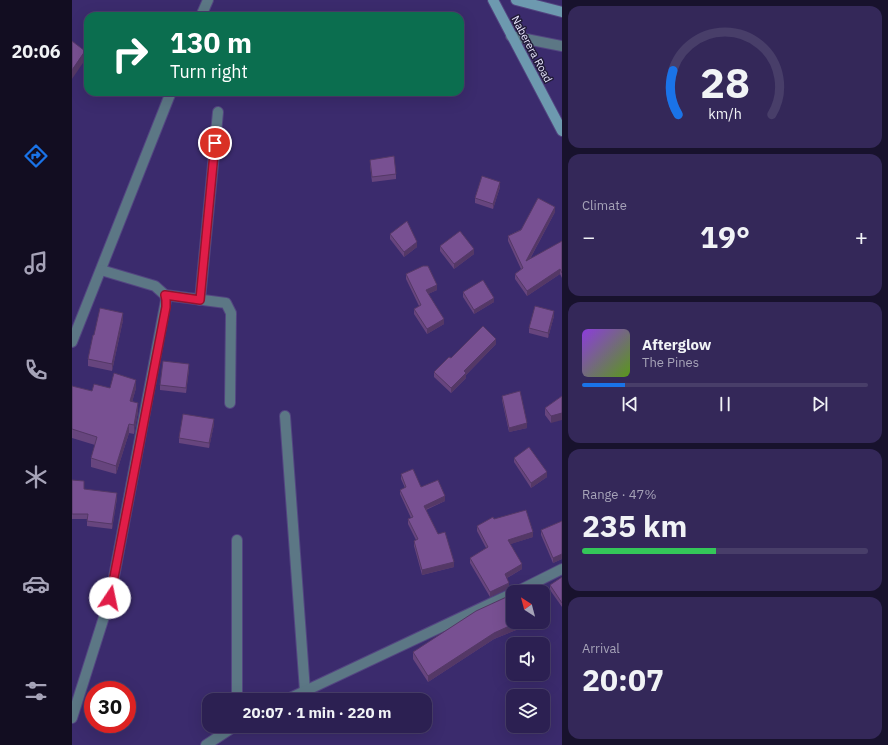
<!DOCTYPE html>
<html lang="en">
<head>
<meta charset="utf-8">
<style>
  body { margin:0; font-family:"IBM Plex Sans",sans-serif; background:#342859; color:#f1f3f6; height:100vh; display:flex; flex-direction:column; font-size:15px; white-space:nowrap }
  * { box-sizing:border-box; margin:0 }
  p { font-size:13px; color:#a6a3b8 }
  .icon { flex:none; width:22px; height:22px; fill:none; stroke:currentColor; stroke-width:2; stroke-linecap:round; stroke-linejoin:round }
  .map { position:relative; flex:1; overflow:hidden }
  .drawer { display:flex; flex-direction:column; gap:6px; padding:6px; background:#18122d; width:326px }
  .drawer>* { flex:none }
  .top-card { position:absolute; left:12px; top:12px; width:380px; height:84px; border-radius:12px; box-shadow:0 4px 16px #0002,0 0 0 1px #483e69; background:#0b6e4f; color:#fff; overflow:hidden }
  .needle { width:26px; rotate:324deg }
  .buttons { position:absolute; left:434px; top:585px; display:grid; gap:8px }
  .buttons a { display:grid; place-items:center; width:44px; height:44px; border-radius:8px; background:#2c2052; box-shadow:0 4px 16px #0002,0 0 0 1px #483e69; font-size:20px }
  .speed { position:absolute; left:12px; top:681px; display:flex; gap:8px; font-size:20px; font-weight:700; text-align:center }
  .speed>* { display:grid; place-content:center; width:52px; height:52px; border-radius:50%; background:#2c2052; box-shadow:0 4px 16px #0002,0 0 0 1px #483e69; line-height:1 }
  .speed .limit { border:6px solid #d22; background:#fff; color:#111 }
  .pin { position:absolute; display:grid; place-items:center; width:34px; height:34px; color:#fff; margin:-17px; border:2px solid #fff; border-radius:50%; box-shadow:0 1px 4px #0007 }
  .me { position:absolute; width:44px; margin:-22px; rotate:11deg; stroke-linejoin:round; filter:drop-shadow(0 0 3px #0008) }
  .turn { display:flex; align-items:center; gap:14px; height:84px; padding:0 20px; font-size:18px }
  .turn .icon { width:52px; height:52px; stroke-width:2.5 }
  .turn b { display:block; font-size:28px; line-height:34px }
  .big { font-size:30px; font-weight:700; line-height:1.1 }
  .drawer .tile { flex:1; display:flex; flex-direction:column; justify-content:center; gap:6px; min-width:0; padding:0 14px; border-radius:12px; background:#342859 }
  .drawer .dial { align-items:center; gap:0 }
  .dial svg { height:104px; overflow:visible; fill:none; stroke:#483e69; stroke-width:7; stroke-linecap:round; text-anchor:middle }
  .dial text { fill:#f1f3f6; stroke:none }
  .song { display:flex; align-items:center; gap:12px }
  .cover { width:48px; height:48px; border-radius:6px; background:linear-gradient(135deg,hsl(270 70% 55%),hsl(90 70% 35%)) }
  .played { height:4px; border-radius:2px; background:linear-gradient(90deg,#1a73e8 15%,#483e69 15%) }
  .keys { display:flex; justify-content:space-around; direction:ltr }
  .heat { display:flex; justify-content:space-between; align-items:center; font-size:22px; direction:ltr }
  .charge { height:6px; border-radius:3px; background:linear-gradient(90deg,#34c759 47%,#483e69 0) }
  .trip { position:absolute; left:130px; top:693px; width:230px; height:40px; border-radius:12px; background:#2c2052; box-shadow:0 4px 16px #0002,0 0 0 1px #483e69; font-weight:700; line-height:40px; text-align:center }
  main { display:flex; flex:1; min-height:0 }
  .tabs { display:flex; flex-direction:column; width:72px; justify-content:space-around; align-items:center; background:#120d21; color:#a6a3b8 }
  .tabs .icon { width:28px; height:28px }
  .tabs .on { color:#1a73e8 }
  .tabs b { font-size:18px; color:#f1f3f6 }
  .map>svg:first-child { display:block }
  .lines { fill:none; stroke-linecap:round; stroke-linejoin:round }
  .street-casing { stroke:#534581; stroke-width:12 }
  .secondary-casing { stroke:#534581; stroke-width:12 }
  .street { stroke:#5c7785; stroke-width:10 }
  .secondary { stroke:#6d99af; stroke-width:10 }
  .wall { fill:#67457e }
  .shaded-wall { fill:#543866 }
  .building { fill:#785092; stroke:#543866 }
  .route-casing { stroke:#92132f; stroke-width:10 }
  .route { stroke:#e11d48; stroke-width:7 }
  .labels { text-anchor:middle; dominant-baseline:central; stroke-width:3; stroke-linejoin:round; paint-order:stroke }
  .street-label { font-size:11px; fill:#e8e6fe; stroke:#211b38 }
</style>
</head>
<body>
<main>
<nav class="tabs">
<b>20:06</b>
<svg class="icon on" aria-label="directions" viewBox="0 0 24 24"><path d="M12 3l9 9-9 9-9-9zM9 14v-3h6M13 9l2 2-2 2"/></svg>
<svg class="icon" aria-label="music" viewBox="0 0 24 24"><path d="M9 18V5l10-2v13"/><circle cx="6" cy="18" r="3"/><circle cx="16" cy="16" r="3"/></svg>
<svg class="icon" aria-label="phone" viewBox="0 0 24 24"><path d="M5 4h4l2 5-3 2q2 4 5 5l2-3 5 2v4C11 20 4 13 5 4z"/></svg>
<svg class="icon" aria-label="climate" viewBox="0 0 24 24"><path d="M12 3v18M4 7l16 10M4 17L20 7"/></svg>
<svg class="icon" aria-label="car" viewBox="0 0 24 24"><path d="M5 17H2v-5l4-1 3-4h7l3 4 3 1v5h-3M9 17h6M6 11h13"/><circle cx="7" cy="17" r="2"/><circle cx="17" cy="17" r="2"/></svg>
<svg class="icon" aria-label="filters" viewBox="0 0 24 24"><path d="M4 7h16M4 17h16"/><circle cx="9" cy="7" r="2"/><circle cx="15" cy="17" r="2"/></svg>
</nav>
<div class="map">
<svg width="490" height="745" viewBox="0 0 490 745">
  <rect width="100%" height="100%" fill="#3b2b6d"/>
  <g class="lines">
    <defs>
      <g id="street">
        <polyline points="129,16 136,0"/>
        <polyline points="439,36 490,46"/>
        <polyline points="93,295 154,303 159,313 158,403"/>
        <polyline points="128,300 146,112"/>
        <polyline points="0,342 99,92"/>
        <polyline points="213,416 233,691"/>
        <polyline points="444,592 490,569"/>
        <polyline points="165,700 165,540"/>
        <polyline points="214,700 441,593"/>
        <polyline points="0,718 38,598 94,300 93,295 83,286 29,270"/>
        <polyline points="134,745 163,726"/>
      </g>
      <g id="secondary">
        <polyline points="421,0 490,131"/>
        <polyline points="444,0 490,12"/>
      </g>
    </defs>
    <use href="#street" class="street-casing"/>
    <use href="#secondary" class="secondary-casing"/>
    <use href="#street" class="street"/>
    <use href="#secondary" class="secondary"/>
  </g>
  <g class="wall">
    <polygon points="298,160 324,174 324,179 300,182 298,165"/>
    <polygon points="428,187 421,209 403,203 403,198"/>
    <polygon points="483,212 458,259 490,241 490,278 488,274 455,296 443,279 443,274 449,269 436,241 436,236"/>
    <polygon points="318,234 345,247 332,257 318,239"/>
    <polygon points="368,246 402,254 382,269 368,251"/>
    <polygon points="334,274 365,290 356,294 372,324 355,334 342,314 342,309 347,306 334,279"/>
    <polygon points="391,292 422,302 402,314 391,297"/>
    <polygon points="482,316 476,338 457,333 457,328"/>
    <polygon points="51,320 40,371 16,366 16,359"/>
    <polygon points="424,344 394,375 394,378 379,393 362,377 362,372 379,358"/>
    <polygon points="117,369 114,393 88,390 88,385"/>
    <polygon points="0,386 20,391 38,388 64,388 60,402 66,412 62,434 57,433 44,474 19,467 19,458 23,445 0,438"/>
    <polygon points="430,396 455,428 437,432 430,400"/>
    <polygon points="490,396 479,423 473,415 473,408"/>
    <polygon points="142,424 137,448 107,443 107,438"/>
    <polygon points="442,458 475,477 459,488 442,462"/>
    <polygon points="329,474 373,501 354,510 382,567 350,575 342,546 342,541 344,540 336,524 336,519 339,518 328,494 328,490 333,488 329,479"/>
    <polygon points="0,480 12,489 45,498 40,529 15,526 15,519 0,519"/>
    <polygon points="422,519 461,537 438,544 450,569 435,578 437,588 418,597 398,563 398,558 414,548 405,531 405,526"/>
    <polygon points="490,521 490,559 481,563 469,535 469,530"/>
    <polygon points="490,577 490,607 478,590 478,585"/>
    <polygon points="440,616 444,630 422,639 356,682 341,659 341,652"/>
  </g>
  <g class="shaded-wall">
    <polygon points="13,51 13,60 0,79 0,70"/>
    <polygon points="428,182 428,187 421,209 421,204"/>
    <polygon points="483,207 483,212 454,266 454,261"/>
    <polygon points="345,242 345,247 332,257 332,252"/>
    <polygon points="402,249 402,254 382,269 382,264"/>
    <polygon points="488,269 488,274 455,296 455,291"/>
    <polygon points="365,285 365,290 354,295 354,290"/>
    <polygon points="422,298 422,302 402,314 402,310"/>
    <polygon points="482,311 482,316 476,338 476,333"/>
    <polygon points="51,313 51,320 40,371 40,364"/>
    <polygon points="372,319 372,324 355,334 355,329"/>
    <polygon points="424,339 424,344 394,375 394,378 379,393 379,388 392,371"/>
    <polygon points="117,364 117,369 114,393 114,388"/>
    <polygon points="64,380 64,388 58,410 58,401"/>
    <polygon points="66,403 66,412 62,434 62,425"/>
    <polygon points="490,413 490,420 479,423 479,416"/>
    <polygon points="142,419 142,424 137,448 137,443"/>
    <polygon points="455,423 455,428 437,432 437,428"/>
    <polygon points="57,424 57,433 44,474 44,466"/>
    <polygon points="475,472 475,477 459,488 459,483"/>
    <polygon points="45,493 45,498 40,529 40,524"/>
    <polygon points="373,496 373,501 352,510 352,506"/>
    <polygon points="461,532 461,537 436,545 436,540"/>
    <polygon points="490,554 490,559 481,563 481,558"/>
    <polygon points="382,562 382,567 350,575 350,570"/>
    <polygon points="450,564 450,569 433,579 433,574"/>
    <polygon points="437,583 437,588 418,597 418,592"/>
    <polygon points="441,610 441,616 438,617 438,611"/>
    <polygon points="444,623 444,630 422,639 356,682 356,676 422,633"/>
  </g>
  <g class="building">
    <polygon points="0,41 13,51 0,70"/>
    <polygon points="322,156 324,174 300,177 298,160"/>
    <polygon points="410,176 428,182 421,204 403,198"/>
    <polygon points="466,198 483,207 454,261 490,241 490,273 488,269 455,291 443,274 451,268 436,236 449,230"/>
    <polygon points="335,221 345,242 332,252 318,234"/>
    <polygon points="388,231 402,249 382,264 368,246"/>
    <polygon points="351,266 356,266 365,285 354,290 372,319 355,329 342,309 349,305 334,274"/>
    <polygon points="411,280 422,298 402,310 391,292"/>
    <polygon points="463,306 482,311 476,333 457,328"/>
    <polygon points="28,308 51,313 40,364 16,359 21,335 22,335"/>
    <polygon points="411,326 424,339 392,371 394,373 379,388 362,372 377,357 379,358"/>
    <polygon points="91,361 117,364 114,388 88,385"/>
    <polygon points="42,373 64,380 58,401 66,403 62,425 57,424 44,466 19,458 25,437 0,429 0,386 20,391 22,384 38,388"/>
    <polygon points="448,391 455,423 437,428 430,396"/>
    <polygon points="490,396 490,413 479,416 473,408"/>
    <polygon points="111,414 142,419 137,443 107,438"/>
    <polygon points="457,447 475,472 459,483 442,458"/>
    <polygon points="341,469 349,487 366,480 373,496 352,506 366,534 373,532 382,562 350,570 342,541 346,539 336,519 341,517 328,490 334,487 329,474"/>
    <polygon points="0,480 12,481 12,489 45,493 40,524 15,521 16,514 0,514"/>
    <polygon points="454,510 461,532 436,540 450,564 433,574 437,583 418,592 398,558 416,547 405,526 421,517 422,519"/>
    <polygon points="490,521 490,554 481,558 469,530"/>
    <polygon points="490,577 490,603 478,585"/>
    <polygon points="441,594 441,610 438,611 441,617 441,622 443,622 444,623 422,633 356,676 341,652 404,611"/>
  </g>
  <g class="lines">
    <defs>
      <polyline id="route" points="38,598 94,307 94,300 93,295 128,300 143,143"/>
    </defs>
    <use href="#route" class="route-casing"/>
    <use href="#route" class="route"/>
  </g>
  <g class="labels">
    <g class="street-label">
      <text transform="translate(460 49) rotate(62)">Naberera Road</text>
    </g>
  </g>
</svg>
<div class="buttons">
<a><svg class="needle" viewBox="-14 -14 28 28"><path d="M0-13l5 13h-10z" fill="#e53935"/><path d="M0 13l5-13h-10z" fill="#a6a3b8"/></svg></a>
<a><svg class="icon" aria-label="sound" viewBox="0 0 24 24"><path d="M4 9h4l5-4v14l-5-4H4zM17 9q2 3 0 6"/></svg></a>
<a><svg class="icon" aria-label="layers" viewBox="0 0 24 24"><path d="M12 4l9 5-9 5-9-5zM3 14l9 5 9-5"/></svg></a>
</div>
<div class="speed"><div class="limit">30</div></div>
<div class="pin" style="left:143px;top:143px;background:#d93025"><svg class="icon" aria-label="arrive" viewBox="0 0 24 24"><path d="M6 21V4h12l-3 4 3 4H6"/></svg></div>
<svg class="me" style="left:38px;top:598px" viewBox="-20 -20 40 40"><circle r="19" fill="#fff"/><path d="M0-13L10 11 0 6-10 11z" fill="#e11d48"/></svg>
<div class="trip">20:07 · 1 min · 220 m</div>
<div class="top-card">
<div class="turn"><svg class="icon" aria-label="right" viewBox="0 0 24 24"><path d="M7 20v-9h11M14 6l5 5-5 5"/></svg><div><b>130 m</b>Turn right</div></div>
</div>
</div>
<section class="drawer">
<div class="tile dial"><svg viewBox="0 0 100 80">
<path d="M14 69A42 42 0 1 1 86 69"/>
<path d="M14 69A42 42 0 0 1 10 35" stroke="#1a73e8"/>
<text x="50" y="56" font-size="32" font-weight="700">28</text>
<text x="50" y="72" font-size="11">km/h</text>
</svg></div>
<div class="tile"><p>Climate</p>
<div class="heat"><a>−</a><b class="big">19°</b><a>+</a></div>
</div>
<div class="tile">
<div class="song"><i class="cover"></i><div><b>Afterglow</b><p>The Pines</p></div></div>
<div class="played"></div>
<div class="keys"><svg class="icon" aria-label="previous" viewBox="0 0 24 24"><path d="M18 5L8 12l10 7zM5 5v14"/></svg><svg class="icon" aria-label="pause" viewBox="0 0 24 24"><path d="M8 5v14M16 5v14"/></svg><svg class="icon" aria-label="next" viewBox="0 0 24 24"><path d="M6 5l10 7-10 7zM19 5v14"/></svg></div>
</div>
<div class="tile"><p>Range · 47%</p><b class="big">235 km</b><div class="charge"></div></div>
<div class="tile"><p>Arrival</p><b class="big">20:07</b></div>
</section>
</main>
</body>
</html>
